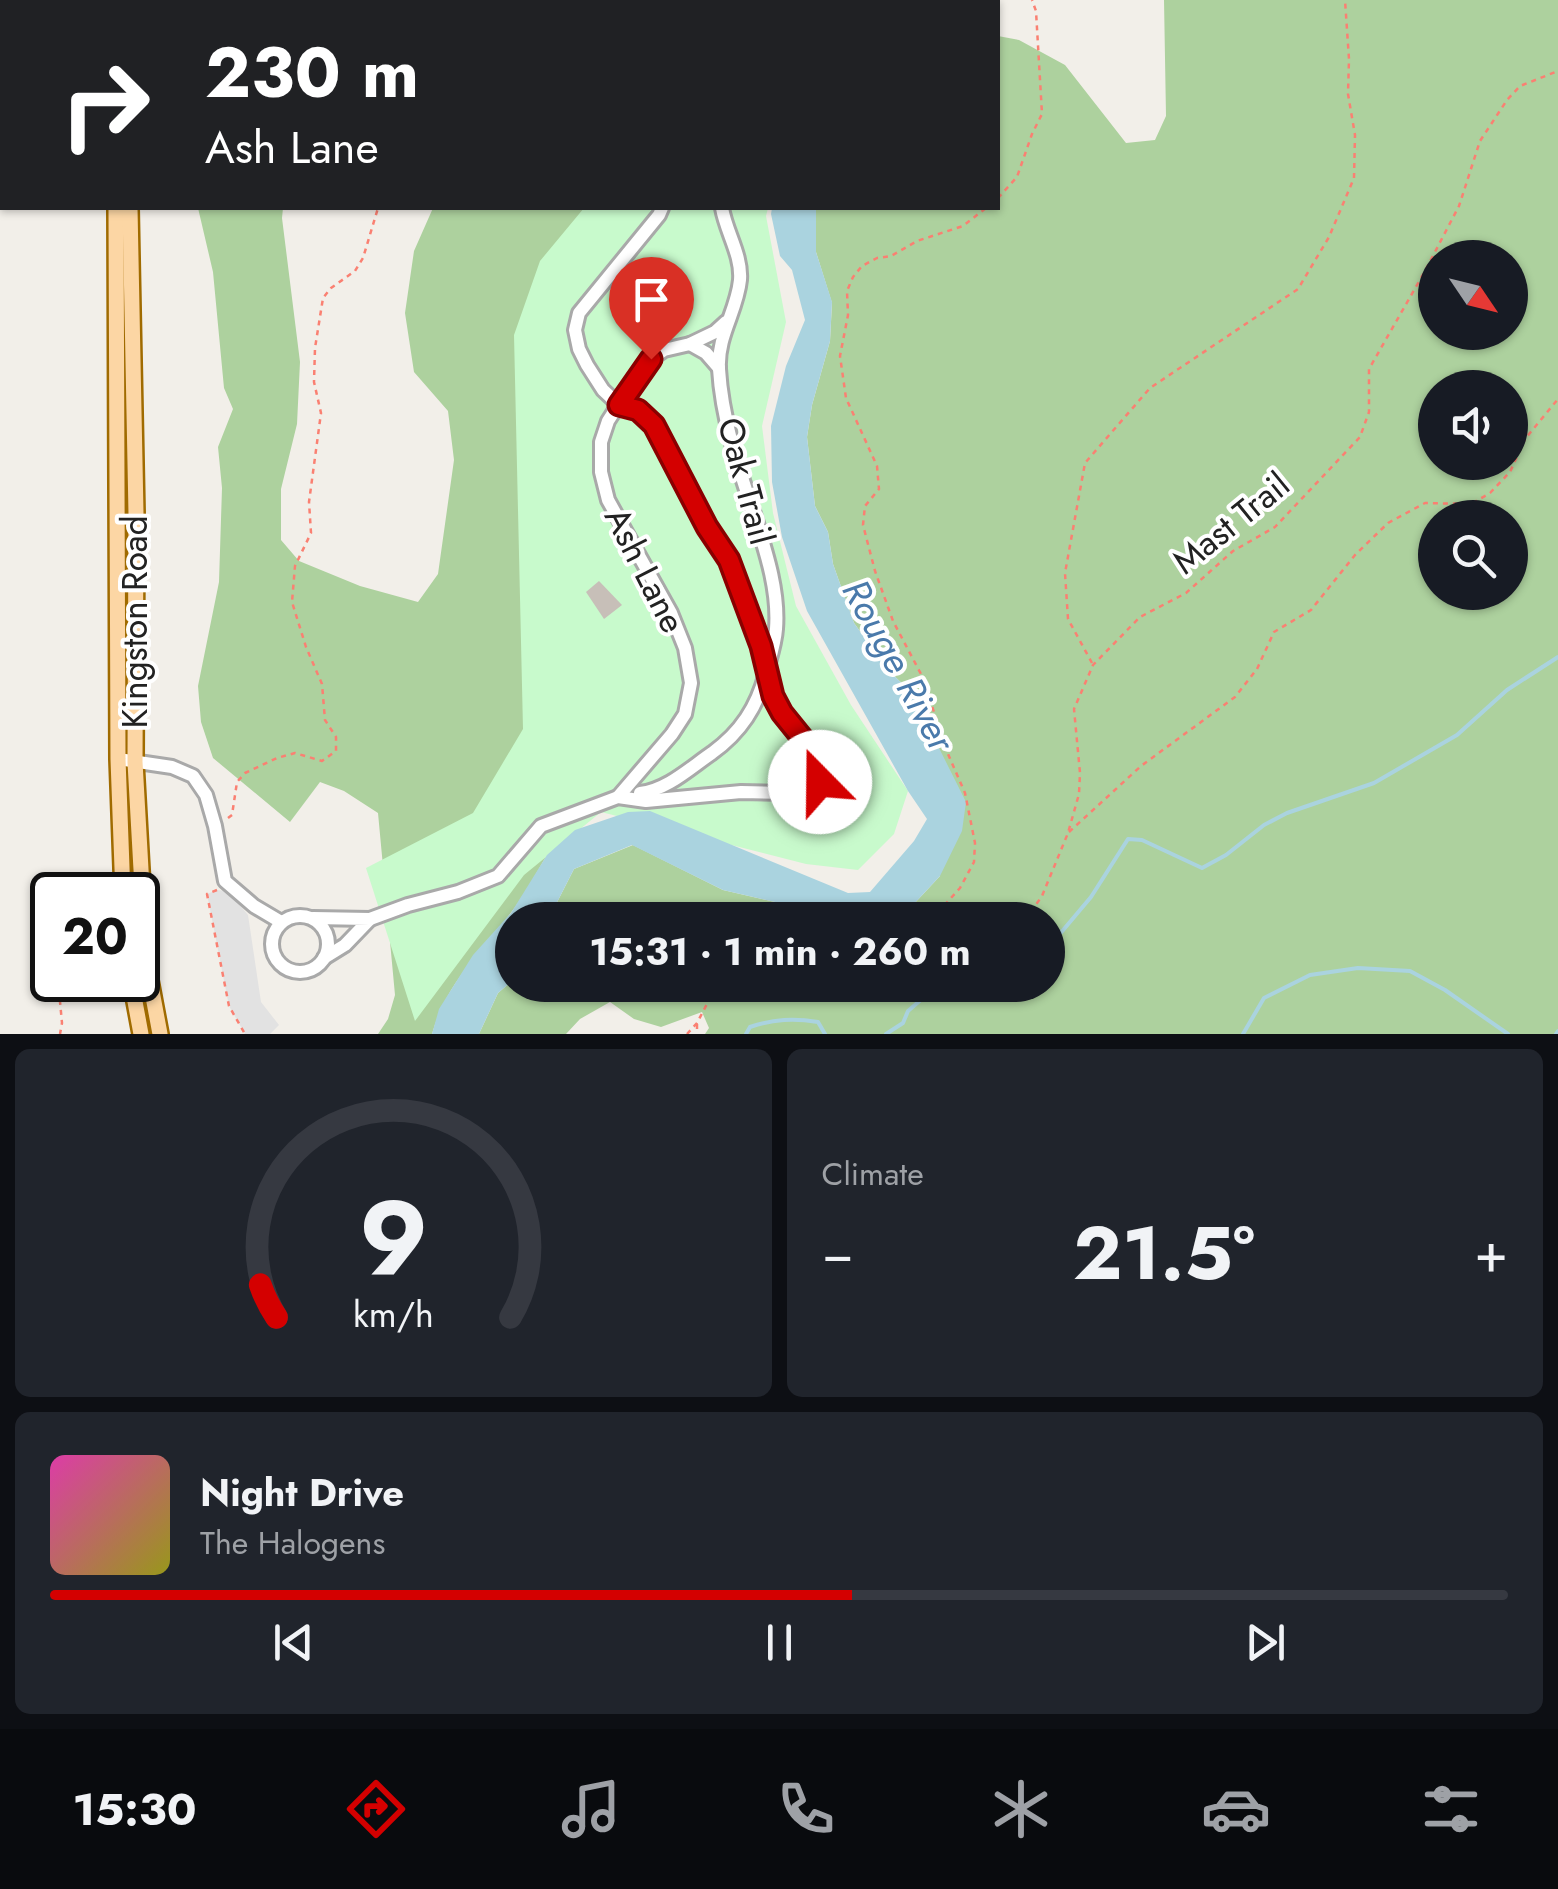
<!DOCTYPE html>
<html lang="en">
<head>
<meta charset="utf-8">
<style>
  body { margin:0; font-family:Jost,sans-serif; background:#20242c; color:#f1f3f6; height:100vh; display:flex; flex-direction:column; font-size:38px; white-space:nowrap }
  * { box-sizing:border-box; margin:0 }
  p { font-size:32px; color:#9ea1a6 }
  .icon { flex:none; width:55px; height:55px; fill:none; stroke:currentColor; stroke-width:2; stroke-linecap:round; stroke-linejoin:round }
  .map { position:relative; height:1034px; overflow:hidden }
  .sheet { display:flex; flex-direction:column; gap:15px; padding:15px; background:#0d0f14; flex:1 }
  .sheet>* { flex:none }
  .banner { position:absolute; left:0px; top:0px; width:1000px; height:210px; box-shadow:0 2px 8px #0004; background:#202124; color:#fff; overflow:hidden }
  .needle { width:65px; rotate:125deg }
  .controls { position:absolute; left:1418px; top:240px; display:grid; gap:20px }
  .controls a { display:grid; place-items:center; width:110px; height:110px; border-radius:50%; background:#171b24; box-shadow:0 2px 8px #0004; font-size:50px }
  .speed { position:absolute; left:30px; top:872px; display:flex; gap:20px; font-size:50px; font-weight:700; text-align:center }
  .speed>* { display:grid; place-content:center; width:130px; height:130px; border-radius:50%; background:#171b24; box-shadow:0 2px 8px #0004; line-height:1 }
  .speed .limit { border:5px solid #111; border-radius:15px; background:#fff; color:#111 }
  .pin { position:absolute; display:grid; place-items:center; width:85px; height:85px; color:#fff; margin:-102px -42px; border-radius:50% 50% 50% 0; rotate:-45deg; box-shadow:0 0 10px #0007 }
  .pin .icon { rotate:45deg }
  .me { position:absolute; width:110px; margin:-55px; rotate:338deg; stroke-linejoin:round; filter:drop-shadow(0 0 8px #0008) }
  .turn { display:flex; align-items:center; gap:35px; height:210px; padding:0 40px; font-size:45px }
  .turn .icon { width:130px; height:130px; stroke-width:2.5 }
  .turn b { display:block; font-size:70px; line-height:85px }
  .big { font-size:75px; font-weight:700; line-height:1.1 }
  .sheet .widget { flex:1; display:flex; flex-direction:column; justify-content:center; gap:15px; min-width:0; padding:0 35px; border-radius:15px; background:#20242c }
  .sheet .dial { align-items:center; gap:0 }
  .dial svg { height:260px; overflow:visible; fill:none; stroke:#363941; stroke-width:7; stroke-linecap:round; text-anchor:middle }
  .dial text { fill:#f1f3f6; stroke:none }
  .song { display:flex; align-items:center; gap:30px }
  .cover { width:120px; height:120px; border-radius:15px; background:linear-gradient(135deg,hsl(320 70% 55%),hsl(60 70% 35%)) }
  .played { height:10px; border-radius:5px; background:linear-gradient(90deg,#d40000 55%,#363941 55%) }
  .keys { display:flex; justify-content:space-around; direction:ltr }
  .heat { display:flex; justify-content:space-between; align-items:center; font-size:55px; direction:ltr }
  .sheet .tiles { flex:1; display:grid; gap:15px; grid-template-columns:1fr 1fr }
  .widget:last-child { grid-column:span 2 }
  .trip { position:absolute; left:495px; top:902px; width:570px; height:100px; border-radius:50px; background:#171b24; box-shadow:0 2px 8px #0004; font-weight:700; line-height:100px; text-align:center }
  .tabs { display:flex; height:160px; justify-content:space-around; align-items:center; background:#090b0e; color:#9ea1a6 }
  .tabs .icon { width:70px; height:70px }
  .tabs .selected { color:#d40000 }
  .tabs b { font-size:45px; color:#f1f3f6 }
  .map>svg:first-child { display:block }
  .forest { fill:#add19e; fill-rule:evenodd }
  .park { fill:#c8facc }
  .parking { fill:#e2e2e2 }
  .water { fill:#aad3df }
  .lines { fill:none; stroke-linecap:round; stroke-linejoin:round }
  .stream { stroke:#aad3df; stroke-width:4 }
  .building { fill:#c7bfb8 }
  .minor-casing { stroke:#a9a9a9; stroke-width:18 }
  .major-casing { stroke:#a06b00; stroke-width:20 }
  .path { stroke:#fa8072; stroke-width:2.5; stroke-dasharray:5 5; stroke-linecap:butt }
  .minor { stroke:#fff; stroke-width:12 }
  .major { stroke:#fcd6a4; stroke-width:15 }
  .route-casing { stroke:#8a0000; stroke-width:25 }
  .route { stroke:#d40000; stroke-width:18 }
  .labels { text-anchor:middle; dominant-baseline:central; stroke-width:8; stroke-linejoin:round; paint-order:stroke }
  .street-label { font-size:35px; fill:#222; stroke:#fff }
  .water-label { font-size:38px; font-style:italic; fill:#4a7aab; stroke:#fff }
</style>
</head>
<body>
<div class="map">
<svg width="1558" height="1034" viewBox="0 0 1558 1034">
  <rect width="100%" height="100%" fill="#f2efe9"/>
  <g class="forest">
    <polygon points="460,0 913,0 915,2 460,2"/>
    <path d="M1164 0H1558V1034H705L709 1028 702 1012 661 1027 634 1019 610 1002 580 1019 566 1034H479L498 993 512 981V985H1048V920H899L940 876 911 692 888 670 854 623 833 564 828 532 815 506 807 437 812 405 830 341 832 303 816 252V208H998V36L1019 40 1065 65 1126 143 1155 140 1166 116ZM1435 258H1510V332H1435ZM1435 388H1510V462H1435ZM1435 518H1510V592H1435Z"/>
    <path d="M198 208H283L282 218 300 362 297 424 281 489V540L299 561 360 586 418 602 438 574 454 460 448 411 414 372 405 313 414 251 433 208H600L547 855C535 875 524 897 509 915 478 954 446 985 432 1034H378L388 1019 395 995 378 813 344 791 320 782 290 822 213 758 201 722 198 686 219 582 222 488 218 447 233 409 224 388 213 272Z"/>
    <polygon points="633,845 723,890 775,902 820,920 548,920 574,869"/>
  </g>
  <polygon class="park" points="584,208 768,208 766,216 786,322 762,426 773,513 796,606 851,705 908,791 894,834 858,870 806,864 601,812 524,875 415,1021 366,868 473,813 523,729 514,335 540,261"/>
  <polygon class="parking" points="217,890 228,891 248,915 261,1002 279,1025 270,1034 245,1034 229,1006 207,894"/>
  <polygon class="water" points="772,208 816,208 816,252 832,302 830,341 812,405 807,437 815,506 828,532 833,564 854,623 888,670 911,692 966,802 962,831 940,876 899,920 814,918 775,902 723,890 632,845 574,869 548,920 512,920 512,981 498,993 479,1034 432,1034 439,1009 473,955 511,913 547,855 575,830 628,812 650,811 848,893 870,892 914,841 927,819 908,791 807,611 782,537 772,482 771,426 786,366 805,320 792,270 780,256 771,214"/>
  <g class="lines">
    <g class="stream">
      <polyline points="1048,948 1091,897 1128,839 1142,840 1202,868 1226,855 1264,825 1287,813 1374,783 1457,735 1507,690 1558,657"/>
      <path d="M746 1034 750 1027C774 1019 794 1018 818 1022L825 1034"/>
      <polyline points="886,1034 903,1023 908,1011 923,998 942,991 973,985"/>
      <polyline points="1243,1034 1264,998 1310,975 1358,968 1410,971 1445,990 1508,1034"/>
      <polyline points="1556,1034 1558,1031"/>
    </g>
  </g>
  <polygon class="building" points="599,581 622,605 604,619 586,592"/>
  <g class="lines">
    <defs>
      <g id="minor">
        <polyline points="0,32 2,33"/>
        <polyline points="690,344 706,353 719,368"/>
        <polyline points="125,760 172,767 193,776 206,795 215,826 225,881 254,906 281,922"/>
        <path d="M640 793C667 790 690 768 712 753 741 732 757 707 766 673 770 658 775 644 776 629 779 591 766 552 755 517 739 469 722 420 719 369 717 336 737 311 740 280 742 255 726 232 722 208"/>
        <polyline points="618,797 672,734 685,714 691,683 685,648 671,613 608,500 601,472 601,442 608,421 635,379 651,359 664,350 690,344 715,332 726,322"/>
        <circle cx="300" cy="944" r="28"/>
        <polyline points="313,918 370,919 345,945 324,958"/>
        <polyline points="370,919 408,905 458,892 498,876 541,826 618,797 646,801 741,792 790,793 812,790 820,782 824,770 820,760 782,713 773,696 761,646 729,560 707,527 654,425 638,410 619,405 603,390 587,365 579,349 575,330 579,313 659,215 662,208"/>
      </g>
      <g id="major">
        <polyline points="107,0 107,2"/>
        <polyline points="124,0 124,2"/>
        <polyline points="116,208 118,759 123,895"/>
        <polyline points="130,208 136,514 135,762 146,959 160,1034"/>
        <polyline points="131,980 141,1034"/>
      </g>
    </defs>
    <use href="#minor" class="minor-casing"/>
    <use href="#major" class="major-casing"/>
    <g class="path">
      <polyline points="442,2 442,0"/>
      <polyline points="742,2 743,0"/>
      <polyline points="998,198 1017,177 1032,134 1042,114 1036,11 1032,0"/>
      <polyline points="1092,663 1068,619 1065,573 1085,463 1150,388 1298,289 1329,237 1354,178 1355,135 1348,94 1349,59 1345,0"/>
      <polyline points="228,818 232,815 237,782 245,773 277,758 295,753 322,761 336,751 336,737 325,720 322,684 306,647 292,602 295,566 311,533 309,502 321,413 314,382 315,348 323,298 331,288 355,271 363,258 378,208"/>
      <polyline points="1069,832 1141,766 1235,697 1257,669 1274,632 1311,610 1355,555 1388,523 1425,503 1471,504 1490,493 1510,472 1525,439 1558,399"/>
      <polyline points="217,890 207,894 229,1006 245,1034"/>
      <polyline points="931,920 960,888 974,862 975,843 965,793 948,754 922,676 893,621 875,571 863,525 865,506 879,489 877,466 846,398 840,356 848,315 847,291 853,277 862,266 877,258 891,256 917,241 963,226 986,208"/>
      <polyline points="1025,920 1042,896 1068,833 1079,794 1080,773 1074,709 1093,665 1140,617 1186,593 1233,551 1275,527 1360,437 1369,412 1369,369 1425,271 1459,206 1480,141 1507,100 1520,86 1558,71"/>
      <polyline points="58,980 62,1023 60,1034"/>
      <polyline points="697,1024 697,1034"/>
      <polyline points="687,1034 697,1023 717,985"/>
    </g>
    <use href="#minor" class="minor"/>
    <use href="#major" class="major"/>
  </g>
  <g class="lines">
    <defs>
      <polyline id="route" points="651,359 619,405 638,410 654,425 707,527 729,560 761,646 773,696 782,713 820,760 824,770 820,782"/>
    </defs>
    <use href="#route" class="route-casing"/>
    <use href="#route" class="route"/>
  </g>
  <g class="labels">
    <g class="street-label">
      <text transform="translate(746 481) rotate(75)">Oak Trail</text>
      <text transform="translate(1231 523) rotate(-39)">Mast Trail</text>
      <text transform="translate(645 570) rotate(63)">Ash Lane</text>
      <text transform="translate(135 622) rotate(-90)">Kingston Road</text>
    </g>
    <g class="water-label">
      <text transform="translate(899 665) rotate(61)">Rouge River</text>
    </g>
  </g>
</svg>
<div class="controls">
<a><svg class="needle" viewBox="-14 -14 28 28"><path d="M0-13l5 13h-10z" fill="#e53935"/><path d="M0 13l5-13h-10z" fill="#9ea1a6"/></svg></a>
<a><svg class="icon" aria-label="sound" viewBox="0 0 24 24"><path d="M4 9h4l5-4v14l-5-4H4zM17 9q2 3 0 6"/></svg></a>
<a><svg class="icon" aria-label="search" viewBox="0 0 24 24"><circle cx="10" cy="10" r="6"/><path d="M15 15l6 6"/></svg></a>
</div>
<div class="speed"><div class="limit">20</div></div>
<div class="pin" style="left:651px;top:359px;background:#d93025"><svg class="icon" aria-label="arrive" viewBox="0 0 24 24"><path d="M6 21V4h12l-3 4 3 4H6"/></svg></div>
<svg class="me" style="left:820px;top:782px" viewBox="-20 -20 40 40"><circle r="19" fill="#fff"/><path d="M0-13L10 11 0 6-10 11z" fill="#d40000"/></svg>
<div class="trip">15:31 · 1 min · 260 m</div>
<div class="banner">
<div class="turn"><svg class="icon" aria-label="right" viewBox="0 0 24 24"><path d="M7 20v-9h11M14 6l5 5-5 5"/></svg><div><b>230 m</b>Ash Lane</div></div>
</div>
</div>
<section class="sheet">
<div class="tiles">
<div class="widget dial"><svg viewBox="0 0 100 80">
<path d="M14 69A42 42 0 1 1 86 69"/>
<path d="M14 69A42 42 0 0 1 9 59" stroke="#d40000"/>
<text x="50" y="56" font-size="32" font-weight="700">9</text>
<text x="50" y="72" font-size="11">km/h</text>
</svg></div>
<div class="widget"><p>Climate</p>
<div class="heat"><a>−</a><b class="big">21.5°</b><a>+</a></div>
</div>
<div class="widget">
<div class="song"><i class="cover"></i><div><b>Night Drive</b><p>The Halogens</p></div></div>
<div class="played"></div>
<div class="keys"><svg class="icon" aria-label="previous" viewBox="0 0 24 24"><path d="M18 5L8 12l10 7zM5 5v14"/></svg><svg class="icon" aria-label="pause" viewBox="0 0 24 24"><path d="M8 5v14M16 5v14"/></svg><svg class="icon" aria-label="next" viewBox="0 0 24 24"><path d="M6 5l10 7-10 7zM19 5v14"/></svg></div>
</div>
</div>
</section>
<nav class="tabs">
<b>15:30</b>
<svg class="icon selected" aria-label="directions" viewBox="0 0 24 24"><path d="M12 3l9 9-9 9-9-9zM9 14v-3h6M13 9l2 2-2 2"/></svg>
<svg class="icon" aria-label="music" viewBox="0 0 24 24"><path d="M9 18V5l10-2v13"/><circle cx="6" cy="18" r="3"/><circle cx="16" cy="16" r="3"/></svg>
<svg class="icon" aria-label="phone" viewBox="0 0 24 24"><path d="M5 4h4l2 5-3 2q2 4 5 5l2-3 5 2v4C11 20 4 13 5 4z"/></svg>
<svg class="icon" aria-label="climate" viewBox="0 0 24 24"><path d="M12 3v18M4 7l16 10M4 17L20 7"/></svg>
<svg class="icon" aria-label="car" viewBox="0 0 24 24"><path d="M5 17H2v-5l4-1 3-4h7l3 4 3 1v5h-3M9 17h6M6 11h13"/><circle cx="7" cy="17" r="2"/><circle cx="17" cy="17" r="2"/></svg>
<svg class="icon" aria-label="filters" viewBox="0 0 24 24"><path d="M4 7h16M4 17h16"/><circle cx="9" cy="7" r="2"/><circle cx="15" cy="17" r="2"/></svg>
</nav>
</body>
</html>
